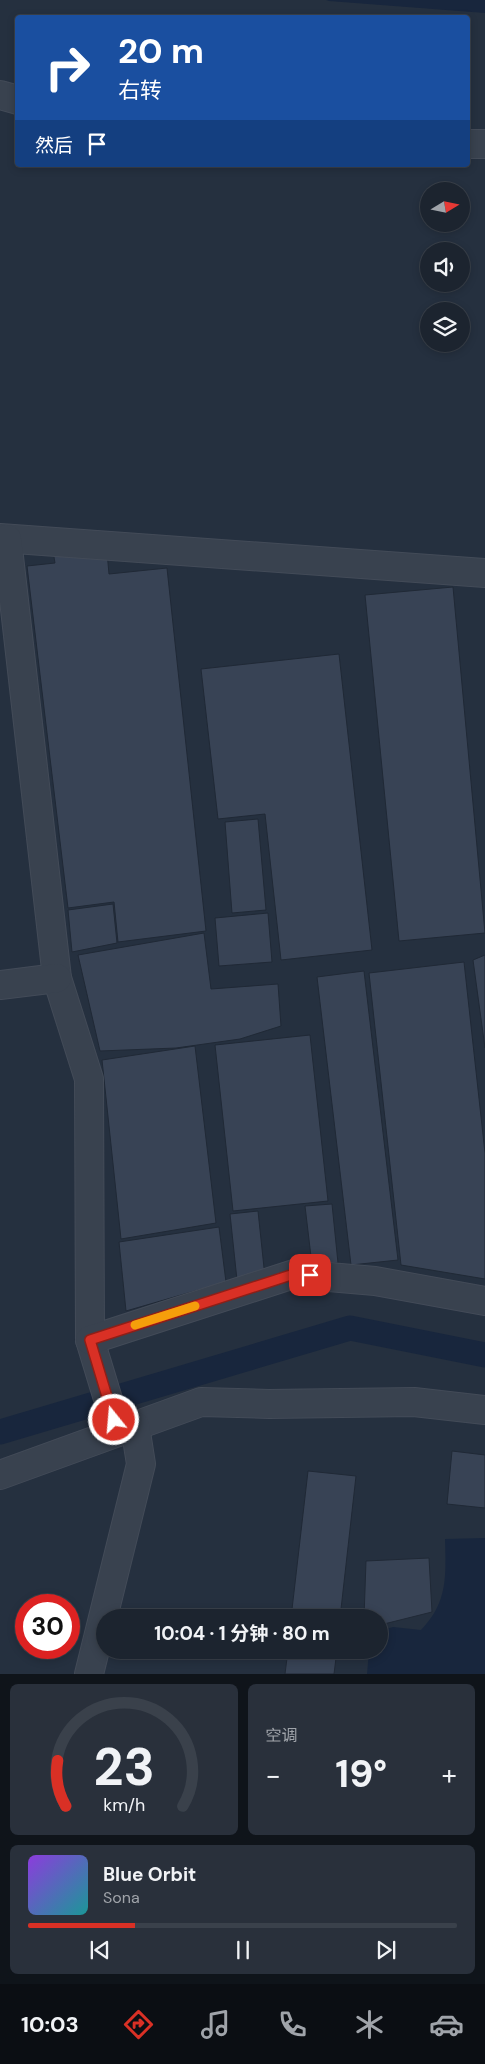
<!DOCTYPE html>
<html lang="zh">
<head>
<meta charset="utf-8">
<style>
  body { margin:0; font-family:"DM Sans","Noto Sans SC",sans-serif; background:#29303b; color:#f1f3f6; height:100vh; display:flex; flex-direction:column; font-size:19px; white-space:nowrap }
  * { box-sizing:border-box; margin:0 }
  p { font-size:16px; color:#a0a4aa }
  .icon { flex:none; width:28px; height:28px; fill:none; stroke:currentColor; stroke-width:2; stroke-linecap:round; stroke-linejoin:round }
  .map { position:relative; height:1674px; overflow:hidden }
  .side { display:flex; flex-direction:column; gap:10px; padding:10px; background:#0f141a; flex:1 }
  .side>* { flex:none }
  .guide { position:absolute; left:15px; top:15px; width:455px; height:152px; border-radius:5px; box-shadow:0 2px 8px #0003,0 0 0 1px #3a414b; background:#1a4fa0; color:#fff; overflow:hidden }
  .needle { width:32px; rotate:80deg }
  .buttons { position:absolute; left:420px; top:182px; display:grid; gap:10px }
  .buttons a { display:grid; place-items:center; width:50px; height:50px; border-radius:50%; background:#1c242f; box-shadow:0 2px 8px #0003,0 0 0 1px #3a414b; font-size:25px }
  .speed { position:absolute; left:15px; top:1594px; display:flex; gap:10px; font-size:25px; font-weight:700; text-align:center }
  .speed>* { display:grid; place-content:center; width:65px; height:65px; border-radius:50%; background:#1c242f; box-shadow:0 2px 8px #0003,0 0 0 1px #3a414b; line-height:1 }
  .speed .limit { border:8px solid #d22; background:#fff; color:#111 }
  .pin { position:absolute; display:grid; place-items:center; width:42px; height:42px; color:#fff; margin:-21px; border-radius:10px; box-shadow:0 2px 8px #0006 }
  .me { position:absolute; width:55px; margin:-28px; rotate:343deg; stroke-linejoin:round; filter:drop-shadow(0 0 4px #0008) }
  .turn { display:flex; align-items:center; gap:18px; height:105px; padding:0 20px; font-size:22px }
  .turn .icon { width:65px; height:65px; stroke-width:2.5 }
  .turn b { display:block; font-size:35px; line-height:42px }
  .then { display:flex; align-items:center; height:48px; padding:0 20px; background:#0003; gap:10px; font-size:19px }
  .big { font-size:38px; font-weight:700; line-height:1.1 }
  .side .widget { flex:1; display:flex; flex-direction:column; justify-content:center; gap:8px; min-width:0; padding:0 18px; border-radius:8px; background:#29303b }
  .side .dial { align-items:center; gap:0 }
  .dial svg { height:130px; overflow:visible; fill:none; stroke:#3a414b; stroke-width:7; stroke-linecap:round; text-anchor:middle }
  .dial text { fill:#f1f3f6; stroke:none }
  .song { display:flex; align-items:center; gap:15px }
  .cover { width:60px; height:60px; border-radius:8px; background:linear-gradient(135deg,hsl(270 70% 55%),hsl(180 70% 35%)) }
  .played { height:5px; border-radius:2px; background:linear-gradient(90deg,#d93025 25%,#3a414b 25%) }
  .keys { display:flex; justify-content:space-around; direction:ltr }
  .heat { display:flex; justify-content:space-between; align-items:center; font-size:28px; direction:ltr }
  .side .tiles { flex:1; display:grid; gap:10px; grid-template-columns:1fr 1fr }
  .widget:last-child { grid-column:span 2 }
  .trip { position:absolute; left:96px; top:1609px; width:292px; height:50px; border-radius:25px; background:#1c242f; box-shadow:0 2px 8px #0003,0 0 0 1px #3a414b; font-weight:700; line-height:50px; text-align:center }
  .dock { display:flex; height:80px; justify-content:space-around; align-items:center; background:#0b0e13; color:#a0a4aa }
  .dock .icon { width:35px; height:35px }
  .dock .active { color:#d93025 }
  .dock b { font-size:22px; color:#f1f3f6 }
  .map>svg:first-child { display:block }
  .water { fill:#18263d }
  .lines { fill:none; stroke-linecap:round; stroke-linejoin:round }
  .canal { stroke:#18263d; stroke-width:25 }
  .building { fill:#384355; stroke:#202936 }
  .minor-casing { stroke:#434b58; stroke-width:30 }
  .minor { stroke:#39424f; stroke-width:28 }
  .route-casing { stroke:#8d1f18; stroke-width:12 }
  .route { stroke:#d93025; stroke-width:9 }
  .slow { stroke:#f59e0b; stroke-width:9 }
</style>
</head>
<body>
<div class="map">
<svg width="485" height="1674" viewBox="0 0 485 1674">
  <rect width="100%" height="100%" fill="#25303f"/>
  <g class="water">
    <polygon points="326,0 485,0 485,13 329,1"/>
    <path d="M485 1538V1674H367L369 1650H380V1631L393 1627 421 1630C448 1602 446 1576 445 1539Z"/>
  </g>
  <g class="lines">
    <polyline class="canal" points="0,1432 350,1328 485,1355"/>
  </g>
  <g class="building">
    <polygon points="53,551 107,552 109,574 167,568 206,931 118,942 114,902 68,908 27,566 55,563"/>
    <polygon points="453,587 485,933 399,941 365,595"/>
    <polygon points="339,654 372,950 281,960 265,814 218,819 201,669"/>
    <polygon points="258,819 266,910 232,913 225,822"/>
    <polygon points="113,904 117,943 72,952 68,910"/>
    <polygon points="268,913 272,962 219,966 215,918"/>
    <polygon points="204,933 211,989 278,984 281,1026 240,1039 176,1048 100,1051 78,955"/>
    <polygon points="485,955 485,1048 473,960"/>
    <polygon points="464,962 485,1153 485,1279 401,1265 369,973"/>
    <polygon points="364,971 398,1260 351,1265 317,977"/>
    <polygon points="310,1035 328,1201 233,1211 215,1045"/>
    <polygon points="195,1046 216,1223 121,1239 102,1060"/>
    <polygon points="332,1204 338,1263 312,1265 305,1206"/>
    <polygon points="258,1211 265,1277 237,1280 230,1214"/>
    <polygon points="219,1227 226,1282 126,1311 119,1242"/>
    <polygon points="452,1451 485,1455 485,1508 447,1504"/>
    <polygon points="308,1471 356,1476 340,1618 291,1618"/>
    <polygon points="429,1558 432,1612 380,1625 380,1618 364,1618 366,1561"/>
    <polygon points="288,1650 337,1650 334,1674 285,1674"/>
  </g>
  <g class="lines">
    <defs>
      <g id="minor">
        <polyline points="0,95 18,100"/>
        <polyline points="468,144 485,144"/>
        <polyline points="0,538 485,573"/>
        <polyline points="7,539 57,978 89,1079 90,1340 118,1432"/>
        <polyline points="0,985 57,978"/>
        <polyline points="90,1340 294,1274 375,1281 485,1301"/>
        <polyline points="0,1475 201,1402 269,1404 414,1402 485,1410"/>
        <polyline points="89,1674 141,1464 135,1426"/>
      </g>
    </defs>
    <use href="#minor" class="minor-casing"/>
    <use href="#minor" class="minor"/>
  </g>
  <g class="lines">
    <defs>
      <polyline id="route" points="114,1420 90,1340 294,1274 310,1275"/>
    </defs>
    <use href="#route" class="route-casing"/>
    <use href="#route" class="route"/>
    <polyline class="slow" points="135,1325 195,1306"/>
  </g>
</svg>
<div class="buttons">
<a><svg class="needle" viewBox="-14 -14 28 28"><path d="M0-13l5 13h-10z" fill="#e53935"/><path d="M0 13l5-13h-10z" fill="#a0a4aa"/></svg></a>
<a><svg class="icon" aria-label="sound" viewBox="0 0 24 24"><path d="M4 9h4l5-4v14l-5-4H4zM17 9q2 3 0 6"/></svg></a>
<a><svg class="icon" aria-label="layers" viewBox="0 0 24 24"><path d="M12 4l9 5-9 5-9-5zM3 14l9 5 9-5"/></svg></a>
</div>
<div class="speed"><div class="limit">30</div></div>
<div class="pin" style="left:310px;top:1275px;background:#d93025"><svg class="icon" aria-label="arrive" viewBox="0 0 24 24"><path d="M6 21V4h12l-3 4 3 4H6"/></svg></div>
<svg class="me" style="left:114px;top:1420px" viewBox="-20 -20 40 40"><circle r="17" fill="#d93025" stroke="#fff" stroke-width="3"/><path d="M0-11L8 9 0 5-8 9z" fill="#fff"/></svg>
<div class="trip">10:04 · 1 分钟 · 80 m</div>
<div class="guide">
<div class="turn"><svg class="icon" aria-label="right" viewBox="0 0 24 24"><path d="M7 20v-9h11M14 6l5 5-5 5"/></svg><div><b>20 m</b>右转</div></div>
<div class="then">然后<svg class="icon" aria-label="arrive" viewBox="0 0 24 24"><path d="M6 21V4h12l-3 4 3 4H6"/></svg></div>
</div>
</div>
<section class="side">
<div class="tiles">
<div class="widget dial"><svg viewBox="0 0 100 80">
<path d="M14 69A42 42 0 1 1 86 69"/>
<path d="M14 69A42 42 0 0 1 9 41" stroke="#d93025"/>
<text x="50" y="56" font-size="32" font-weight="700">23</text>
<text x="50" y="72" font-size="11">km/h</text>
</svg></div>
<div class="widget"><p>空调</p>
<div class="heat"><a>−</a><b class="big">19°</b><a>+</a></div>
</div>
<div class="widget">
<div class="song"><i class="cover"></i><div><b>Blue Orbit</b><p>Sona</p></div></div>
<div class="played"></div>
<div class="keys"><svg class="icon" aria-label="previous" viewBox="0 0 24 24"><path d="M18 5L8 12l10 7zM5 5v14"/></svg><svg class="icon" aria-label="pause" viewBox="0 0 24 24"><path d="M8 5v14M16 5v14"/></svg><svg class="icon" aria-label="next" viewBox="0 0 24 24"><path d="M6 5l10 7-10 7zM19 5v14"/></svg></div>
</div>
</div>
</section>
<nav class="dock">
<b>10:03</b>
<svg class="icon active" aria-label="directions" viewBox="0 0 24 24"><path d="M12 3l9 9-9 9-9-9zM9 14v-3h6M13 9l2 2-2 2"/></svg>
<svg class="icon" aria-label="music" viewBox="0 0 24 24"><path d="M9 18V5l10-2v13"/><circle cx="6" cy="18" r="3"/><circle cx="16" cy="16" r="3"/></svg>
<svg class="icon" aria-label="phone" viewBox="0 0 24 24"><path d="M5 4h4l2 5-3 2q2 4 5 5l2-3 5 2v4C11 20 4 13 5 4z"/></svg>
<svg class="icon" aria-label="climate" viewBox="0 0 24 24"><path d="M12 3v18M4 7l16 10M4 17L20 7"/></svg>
<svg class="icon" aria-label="car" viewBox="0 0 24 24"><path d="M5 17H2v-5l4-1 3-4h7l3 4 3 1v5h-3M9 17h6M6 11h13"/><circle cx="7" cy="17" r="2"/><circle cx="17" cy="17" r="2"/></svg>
</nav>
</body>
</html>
